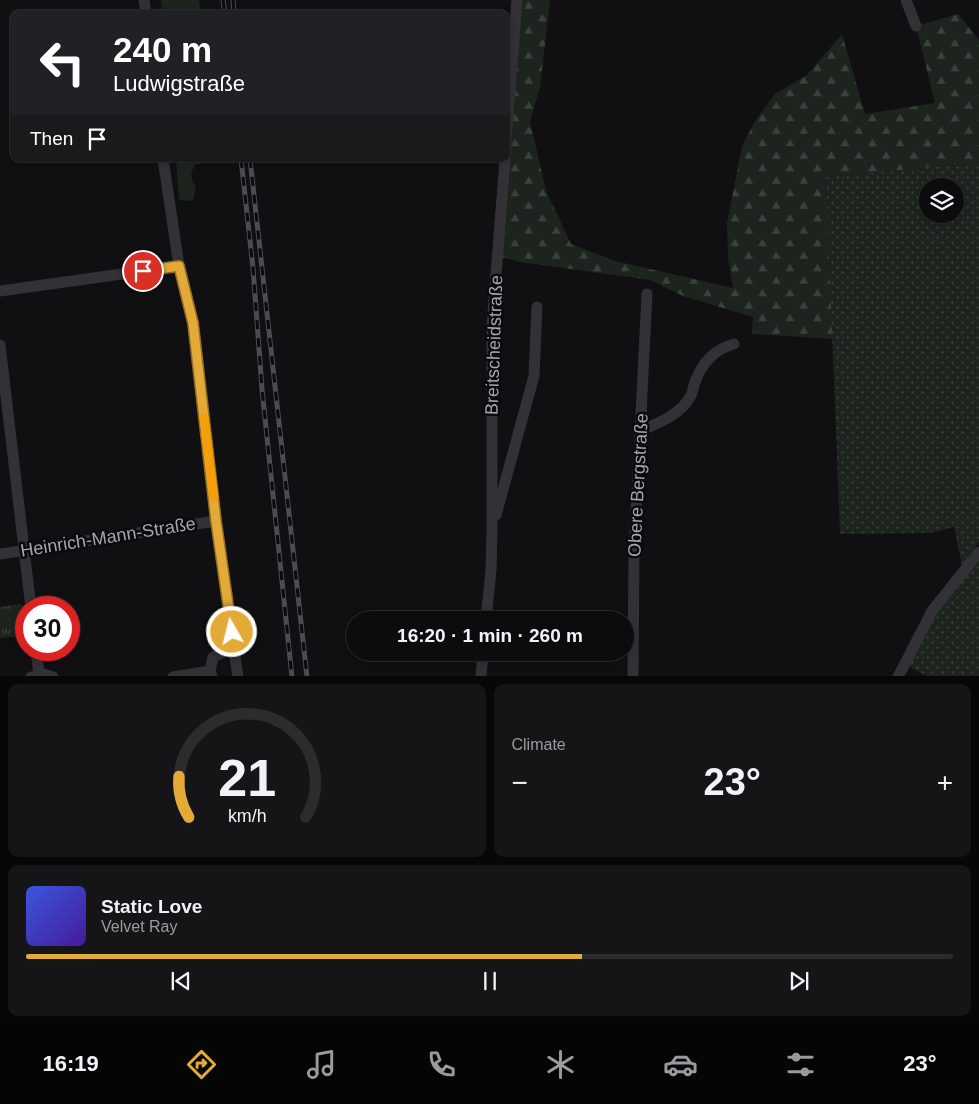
<!DOCTYPE html>
<html lang="en">
<head>
<meta charset="utf-8">
<style>
  body { margin:0; font-family:Helvetica,sans-serif; background:#151517; color:#f1f3f6; height:100vh; display:flex; flex-direction:column; font-size:19px; white-space:nowrap }
  * { box-sizing:border-box; margin:0 }
  p { font-size:16px; color:#9a9b9e }
  .icon { flex:none; width:28px; height:28px; fill:none; stroke:currentColor; stroke-width:2; stroke-linecap:round; stroke-linejoin:round }
  .map { position:relative; height:676px; overflow:hidden }
  .panel { display:flex; flex-direction:column; gap:8px; padding:8px; background:#070708; flex:1 }
  .panel>* { flex:none }
  .hud { position:absolute; left:10px; top:10px; width:500px; height:152px; border-radius:10px; box-shadow:0 2px 8px #0003,0 0 0 1px #2c2c2e; background:#202124; color:#fff; overflow:hidden }
  .fabs { position:absolute; left:919px; top:178px; display:grid; gap:10px }
  .fabs a { display:grid; place-items:center; width:45px; height:45px; border-radius:50%; background:#0c0c0e; box-shadow:0 2px 8px #0003,0 0 0 1px #2c2c2e; font-size:25px }
  .speed { position:absolute; left:15px; top:596px; display:flex; gap:10px; font-size:25px; font-weight:700; text-align:center }
  .speed>* { display:grid; place-content:center; width:65px; height:65px; border-radius:50%; background:#0c0c0e; box-shadow:0 2px 8px #0003,0 0 0 1px #2c2c2e; line-height:1 }
  .speed .limit { border:8px solid #d22; background:#fff; color:#111 }
  .pin { position:absolute; display:grid; place-items:center; width:42px; height:42px; color:#fff; margin:-21px; border:2px solid #fff; border-radius:50%; box-shadow:0 1px 5px #0007 }
  .me { position:absolute; width:55px; margin:-28px; rotate:352deg; stroke-linejoin:round; filter:drop-shadow(0 0 4px #0008) }
  .turn { display:flex; align-items:center; gap:18px; height:105px; padding:0 20px; font-size:22px }
  .turn .icon { width:65px; height:65px; stroke-width:2.5 }
  .turn b { display:block; font-size:35px; line-height:42px }
  .then { display:flex; align-items:center; height:48px; padding:0 20px; background:#0003; gap:10px; font-size:19px }
  .big { font-size:38px; font-weight:600; line-height:1.1 }
  .panel .widget { flex:1; display:flex; flex-direction:column; justify-content:center; gap:8px; min-width:0; padding:0 18px; border-radius:10px; background:#151517 }
  .panel .dial { align-items:center; gap:0 }
  .dial svg { height:130px; overflow:visible; fill:none; stroke:#2c2c2e; stroke-width:7; stroke-linecap:round; text-anchor:middle }
  .dial text { fill:#f1f3f6; stroke:none }
  .song { display:flex; align-items:center; gap:15px }
  .cover { width:60px; height:60px; border-radius:8px; background:linear-gradient(135deg,hsl(230 70% 55%),hsl(260 70% 35%)) }
  .played { height:5px; border-radius:2px; background:linear-gradient(90deg,#e3aa37 60%,#2c2c2e 60%) }
  .keys { display:flex; justify-content:space-around; direction:ltr }
  .heat { display:flex; justify-content:space-between; align-items:center; font-size:28px; direction:ltr }
  .panel .tiles { flex:1; display:grid; gap:8px; grid-template-columns:1fr 1fr }
  .widget:last-child { grid-column:span 2 }
  .trip { position:absolute; left:346px; top:611px; width:288px; height:50px; border-radius:25px; background:#0c0c0e; box-shadow:0 2px 8px #0003,0 0 0 1px #2c2c2e; font-weight:600; line-height:50px; text-align:center }
  .tabs { display:flex; height:80px; justify-content:space-around; align-items:center; background:#050506; color:#9a9b9e }
  .tabs .icon { width:35px; height:35px }
  .tabs .selected { color:#e3aa37 }
  .tabs b { font-size:22px; color:#f1f3f6 }
  .map>svg:first-child { display:block }
  .grass { fill:#1d241e }
  .forest { fill:url(#forest-firs) }
  .park { fill:url(#park-tufts) }
  .garden { fill:url(#garden-dots); fill-rule:evenodd }
  .lines { fill:none; stroke-linecap:round; stroke-linejoin:round }
  .minor { stroke:#323236; stroke-width:11 }
  .rail-casing { stroke:#4b4c51; stroke-width:5 }
  .rail { stroke:#0b0b0d; stroke-width:3; stroke-dasharray:9; stroke-linecap:butt }
  .route-casing { stroke:#946e24; stroke-width:12 }
  .route { stroke:#e3aa37; stroke-width:9 }
  .slow { stroke:#f59e0b; stroke-width:9 }
  .labels { text-anchor:middle; dominant-baseline:central; stroke-width:5; stroke-linejoin:round; paint-order:stroke }
  .street-label { font-size:18px; fill:#a3a7b1; stroke:#0b0b0d }
</style>
</head>
<body>
<div class="map">
<svg width="979" height="677" viewBox="0 0 979 677">
  <defs>
    <pattern id="forest-firs" width="22" height="20" patternUnits="userSpaceOnUse" patternTransform="scale(1.25)"><rect width="22" height="20" fill="#1d241e"/><path d="M5 1l3.5 6h-7zM16 11l3.5 6h-7z" fill="#3b413c"/></pattern>
    <pattern id="park-tufts" width="24" height="20" patternUnits="userSpaceOnUse" patternTransform="scale(1.25)"><rect width="24" height="20" fill="#1d241e"/><path d="M3 7l-1-3M5 7V3M7 7l1-3M15 17l-1-3M17 17v-4M19 17l1-3" fill="none" stroke="#3b413c"/></pattern>
    <pattern id="garden-dots" width="8" height="8" patternUnits="userSpaceOnUse" patternTransform="scale(1.25)"><rect width="8" height="8" fill="#1d241e"/><path d="M2 2h.1M6 6h.1" fill="none" stroke="#3b413c" stroke-width="1.8" stroke-linecap="round"/></pattern>
  </defs>
  <rect width="100%" height="100%" fill="#101012"/>
  <g class="grass">
    <polygon points="161,0 199,0 201,14 162,14"/>
    <polygon points="176,159 203,159 202,163 195,165 191,173 193,183 196,186 193,201 179,200"/>
  </g>
  <polygon class="forest" points="517,0 550,0 540,87 530,121 546,191 571,244 615,261 733,288 728,258 727,223 742,146 755,121 775,94 807,75 842,34 865,114 935,103 916,26 958,14 979,40 979,163 826,177 833,339 752,334 753,317 683,296 650,280 520,262 497,256 506,159 506,140"/>
  <polygon class="park" points="22,604 26,636 0,638 0,607"/>
  <g class="garden">
    <path d="M979 163V542L962 565 954 527 930 533 840 534 826 177ZM928 186H955V214H928Z"/>
    <polygon points="979,560 979,676 927,676 908,666 934,617"/>
  </g>
  <g class="lines">
    <g class="minor">
      <polyline points="144,0 146,14"/>
      <polyline points="906,0 916,26"/>
      <polyline points="506,140 517,0"/>
      <polyline points="163,159 179,266 193,323 216,521 238,677"/>
      <polyline points="0,291 179,266"/>
      <polyline points="0,345 31,608"/>
      <path d="M640 431C658 423 680 415 690 397 693 393 693 387 695 382 702 363 715 349 734 344"/>
      <polyline points="496,515 534,376 537,307"/>
      <polyline points="0,554 216,521"/>
      <polyline points="486,620 491,570 492,532 492,326 505,159"/>
      <polyline points="36,650 39,674"/>
      <polyline points="31,677 44,674 53,677"/>
      <polyline points="173,677 210,671"/>
      <polyline points="212,677 210,671 213,657 224,652 235,651"/>
      <polyline points="481,677 483,652"/>
      <polyline points="633,677 634,553 647,294"/>
      <polyline points="898,677 932,611 979,552"/>
    </g>
    <defs>
      <g id="rail">
        <polyline points="223,0 225,14"/>
        <polyline points="233,0 234,14"/>
        <polyline points="241,159 253,268 262,389 292,677"/>
        <polyline points="250,159 307,677"/>
      </g>
    </defs>
    <use href="#rail" class="rail-casing"/>
    <use href="#rail" class="rail"/>
  </g>
  <g class="lines">
    <defs>
      <polyline id="route" points="143,271 179,266 193,323 216,521 232,632"/>
    </defs>
    <use href="#route" class="route-casing"/>
    <use href="#route" class="route"/>
    <polyline class="slow" points="204,418 214,498"/>
  </g>
  <g class="labels">
    <g class="street-label">
      <text transform="translate(494 345) rotate(-88)">Breitscheidstraße</text>
      <text transform="translate(638 485) rotate(-87)">Obere Bergstraße</text>
      <text transform="translate(108 537) rotate(-9)">Heinrich-Mann-Straße</text>
    </g>
  </g>
</svg>
<div class="fabs">
<a><svg class="icon" aria-label="layers" viewBox="0 0 24 24"><path d="M12 4l9 5-9 5-9-5zM3 14l9 5 9-5"/></svg></a>
</div>
<div class="speed"><div class="limit">30</div></div>
<div class="pin" style="left:143px;top:271px;background:#d93025"><svg class="icon" aria-label="arrive" viewBox="0 0 24 24"><path d="M6 21V4h12l-3 4 3 4H6"/></svg></div>
<svg class="me" style="left:232px;top:632px" viewBox="-20 -20 40 40"><circle r="17" fill="#e3aa37" stroke="#fff" stroke-width="3"/><path d="M0-11L8 9 0 5-8 9z" fill="#fff"/></svg>
<div class="trip">16:20 · 1 min · 260 m</div>
<div class="hud">
<div class="turn"><svg class="icon" aria-label="left" viewBox="0 0 24 24"><path d="M17 20v-9H6M10 6l-5 5 5 5"/></svg><div><b>240 m</b>Ludwigstraße</div></div>
<div class="then">Then<svg class="icon" aria-label="arrive" viewBox="0 0 24 24"><path d="M6 21V4h12l-3 4 3 4H6"/></svg></div>
</div>
</div>
<section class="panel">
<div class="tiles">
<div class="widget dial"><svg viewBox="0 0 100 80">
<path d="M14 69A42 42 0 1 1 86 69"/>
<path d="M14 69A42 42 0 0 1 8 44" stroke="#e3aa37"/>
<text x="50" y="56" font-size="32" font-weight="700">21</text>
<text x="50" y="72" font-size="11">km/h</text>
</svg></div>
<div class="widget"><p>Climate</p>
<div class="heat"><a>−</a><b class="big">23°</b><a>+</a></div>
</div>
<div class="widget">
<div class="song"><i class="cover"></i><div><b>Static Love</b><p>Velvet Ray</p></div></div>
<div class="played"></div>
<div class="keys"><svg class="icon" aria-label="previous" viewBox="0 0 24 24"><path d="M18 5L8 12l10 7zM5 5v14"/></svg><svg class="icon" aria-label="pause" viewBox="0 0 24 24"><path d="M8 5v14M16 5v14"/></svg><svg class="icon" aria-label="next" viewBox="0 0 24 24"><path d="M6 5l10 7-10 7zM19 5v14"/></svg></div>
</div>
</div>
</section>
<nav class="tabs">
<b>16:19</b>
<svg class="icon selected" aria-label="directions" viewBox="0 0 24 24"><path d="M12 3l9 9-9 9-9-9zM9 14v-3h6M13 9l2 2-2 2"/></svg>
<svg class="icon" aria-label="music" viewBox="0 0 24 24"><path d="M9 18V5l10-2v13"/><circle cx="6" cy="18" r="3"/><circle cx="16" cy="16" r="3"/></svg>
<svg class="icon" aria-label="phone" viewBox="0 0 24 24"><path d="M5 4h4l2 5-3 2q2 4 5 5l2-3 5 2v4C11 20 4 13 5 4z"/></svg>
<svg class="icon" aria-label="climate" viewBox="0 0 24 24"><path d="M12 3v18M4 7l16 10M4 17L20 7"/></svg>
<svg class="icon" aria-label="car" viewBox="0 0 24 24"><path d="M5 17H2v-5l4-1 3-4h7l3 4 3 1v5h-3M9 17h6M6 11h13"/><circle cx="7" cy="17" r="2"/><circle cx="17" cy="17" r="2"/></svg>
<svg class="icon" aria-label="filters" viewBox="0 0 24 24"><path d="M4 7h16M4 17h16"/><circle cx="9" cy="7" r="2"/><circle cx="15" cy="17" r="2"/></svg>
<b>23°</b>
</nav>
</body>
</html>
